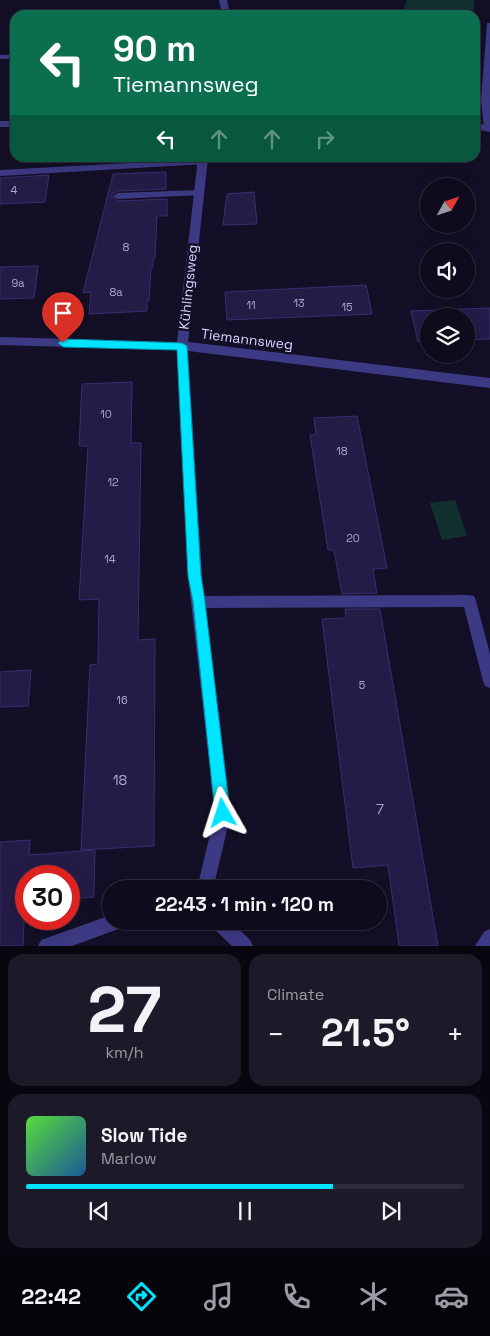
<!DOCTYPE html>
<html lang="en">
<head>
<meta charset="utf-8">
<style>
  body { margin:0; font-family:"Space Grotesk",sans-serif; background:#1c1929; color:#f1f3f6; height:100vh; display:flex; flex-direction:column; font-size:19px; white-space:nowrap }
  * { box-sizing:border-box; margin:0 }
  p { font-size:16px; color:#9b9ba3 }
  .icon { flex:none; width:28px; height:28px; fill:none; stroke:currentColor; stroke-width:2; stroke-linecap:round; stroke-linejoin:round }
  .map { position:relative; height:946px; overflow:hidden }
  .details { display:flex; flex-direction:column; gap:8px; padding:8px; background:#08060f; flex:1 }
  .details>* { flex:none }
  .top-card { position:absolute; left:10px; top:10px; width:470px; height:152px; border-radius:15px; box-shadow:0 5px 20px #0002,0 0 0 1px #2e2b3b; background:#0b6e4f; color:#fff; overflow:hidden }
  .needle { width:32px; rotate:50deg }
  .tools { position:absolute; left:420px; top:178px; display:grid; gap:10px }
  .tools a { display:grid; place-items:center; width:55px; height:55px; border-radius:50%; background:#0e0b1c; box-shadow:0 5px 20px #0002,0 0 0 1px #2e2b3b; font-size:25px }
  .speed { position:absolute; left:15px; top:865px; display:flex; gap:10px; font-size:25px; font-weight:700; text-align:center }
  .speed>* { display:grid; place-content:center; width:65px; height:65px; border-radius:50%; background:#0e0b1c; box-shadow:0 5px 20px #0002,0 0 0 1px #2e2b3b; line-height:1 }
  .speed .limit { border:8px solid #d22; background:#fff; color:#111 }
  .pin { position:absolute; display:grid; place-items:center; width:42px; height:42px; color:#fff; margin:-51px -21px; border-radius:50% 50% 50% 0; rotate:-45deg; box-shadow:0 0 5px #0007 }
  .pin .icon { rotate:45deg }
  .me { position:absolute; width:55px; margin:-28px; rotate:354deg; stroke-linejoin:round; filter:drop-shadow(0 0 4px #0008) }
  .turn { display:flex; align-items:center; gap:18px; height:105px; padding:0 20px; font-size:22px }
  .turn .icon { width:65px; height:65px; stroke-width:2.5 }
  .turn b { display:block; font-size:35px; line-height:42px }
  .lanes { display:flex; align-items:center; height:48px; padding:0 20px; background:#0003; justify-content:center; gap:25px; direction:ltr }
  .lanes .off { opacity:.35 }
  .big { font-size:38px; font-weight:700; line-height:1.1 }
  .details .card { flex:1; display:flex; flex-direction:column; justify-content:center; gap:8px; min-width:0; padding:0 18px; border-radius:15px; background:#1c1929 }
  .details .dial { align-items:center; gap:0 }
  .dial b { font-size:65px; line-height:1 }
  .song { display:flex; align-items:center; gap:15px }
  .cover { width:60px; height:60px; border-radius:8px; background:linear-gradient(135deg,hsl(110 70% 55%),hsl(210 70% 35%)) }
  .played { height:5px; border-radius:2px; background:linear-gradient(90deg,#00e5ff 70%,#2e2b3b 70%) }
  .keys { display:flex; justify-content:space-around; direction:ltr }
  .heat { display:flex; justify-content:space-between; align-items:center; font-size:28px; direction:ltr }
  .details .tiles { flex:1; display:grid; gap:8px; grid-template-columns:1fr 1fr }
  .card:last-child { grid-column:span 2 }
  .trip { position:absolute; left:102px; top:880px; width:285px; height:50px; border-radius:25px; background:#0e0b1c; box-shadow:0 5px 20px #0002,0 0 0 1px #2e2b3b; font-weight:700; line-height:50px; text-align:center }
  .tab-bar { display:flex; height:80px; justify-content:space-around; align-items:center; background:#06040b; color:#9b9ba3 }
  .tab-bar .icon { width:35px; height:35px }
  .tab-bar .active { color:#00e5ff }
  .tab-bar b { font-size:22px; color:#f1f3f6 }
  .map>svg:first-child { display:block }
  .green { fill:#12302f }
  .building { fill:#241b47; stroke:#3b2d73 }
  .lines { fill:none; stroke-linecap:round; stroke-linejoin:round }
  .service { fill:#3d3a85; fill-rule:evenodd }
  .minor { fill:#3d3a85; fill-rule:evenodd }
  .route { fill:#00e5ff; stroke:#0095a6 }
  .labels { text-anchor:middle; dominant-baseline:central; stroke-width:5; stroke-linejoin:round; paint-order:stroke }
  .number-label { font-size:11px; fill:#aca6d1 }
  .street-label { font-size:14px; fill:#d9d4ff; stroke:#130f26 }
  .near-number-label { font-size:14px; fill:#aca6d1 }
</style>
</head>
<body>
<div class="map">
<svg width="490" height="946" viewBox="0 0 490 946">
  <rect width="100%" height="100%" fill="#130f26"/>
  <g class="green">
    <polygon points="407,0 474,0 474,15 401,15"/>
    <polygon points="455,500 467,536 442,540 430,503"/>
  </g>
  <g class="building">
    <polygon points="166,172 166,189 118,191 111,195 118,201 167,199 167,216 157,216 155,259 153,259 153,268 151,268 149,301 147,301 147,311 89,314 91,292 83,293 113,174"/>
    <polygon points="49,175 45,202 0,204 0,178"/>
    <polygon points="254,192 257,224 223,225 227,194"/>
    <polygon points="38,266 34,298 0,299 0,267"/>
    <polygon points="366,285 372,314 227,320 225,292"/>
    <polygon points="490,308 490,339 466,340 466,316 429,316 429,341 418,342 411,311"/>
    <polygon points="132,382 131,443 141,443 138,640 155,639 154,846 81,850 90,665 98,664 99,599 79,600 88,446 79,446 82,384"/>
    <polygon points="357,416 387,568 373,569 377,593 342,594 334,550 328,550 310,435 316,435 314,418"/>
    <polygon points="345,609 380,609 438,946 399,946 388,865 353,868 322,619 346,618"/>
    <polygon points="31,670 28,706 0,707 0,672"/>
    <polygon points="30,840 29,855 95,850 94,897 69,899 69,876 26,876 23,946 0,946 0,842"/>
  </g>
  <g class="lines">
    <g class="service">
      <polygon points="487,23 490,23 490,130 488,131 484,128 481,100"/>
      <rect x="0" y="121" width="15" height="6"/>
      <polygon points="202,159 205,160 205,164 0,176 0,170"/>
      <polygon points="198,190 203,193 201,195 118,199 113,196 118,193"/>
      <polygon points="469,595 474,596 476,601 490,654 490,688 485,686 483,681 464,607 199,608 194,607 192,602 194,597 199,596"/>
      <polygon points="111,915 111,921 126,921 124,927 72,946 38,946 41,940"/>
      <polygon points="210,921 231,921 250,940 253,946 232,946 212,927"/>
      <polygon points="490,929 490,946 475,946 484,932"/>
    </g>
    <g class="minor">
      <polygon points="219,0 227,0 230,15 222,15"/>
      <rect x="0" y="55" width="15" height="4"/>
      <polygon points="475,123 490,126 490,132 475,129"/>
      <polygon points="198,158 208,158 188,342 490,378 490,388 188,351 202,576 231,813 213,889 197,889 215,813 188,576 177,350 0,345 0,337 177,342"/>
    </g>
  </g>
  <polygon class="route" points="63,339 182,343 187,346 201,576 205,602 230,813 228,818 223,820 218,818 215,813 193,602 188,576 177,350 63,347 58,343"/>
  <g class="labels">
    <g class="number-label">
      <text x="14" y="190">4</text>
      <text x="126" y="247">8</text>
      <text x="18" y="283">9a</text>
      <text x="116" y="292">8a</text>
      <text x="299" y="303">13</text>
      <text x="251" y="305">11</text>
      <text x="347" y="307">15</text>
      <text x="106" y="414">10</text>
      <text x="342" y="451">18</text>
      <text x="113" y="482">12</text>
      <text x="353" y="538">20</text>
      <text x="110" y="559">14</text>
      <text x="362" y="685">5</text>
      <text x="122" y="700">16</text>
    </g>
    <g class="street-label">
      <text transform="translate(188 287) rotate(-84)">Kühlingsweg</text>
      <text transform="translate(247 339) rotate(7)">Tiemannsweg</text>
    </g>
    <g class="near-number-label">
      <text x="120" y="780">18</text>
      <text x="380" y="809">7</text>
    </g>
  </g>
</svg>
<div class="tools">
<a><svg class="needle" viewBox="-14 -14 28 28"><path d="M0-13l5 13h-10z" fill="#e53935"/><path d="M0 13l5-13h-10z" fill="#9b9ba3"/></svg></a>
<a><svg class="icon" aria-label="sound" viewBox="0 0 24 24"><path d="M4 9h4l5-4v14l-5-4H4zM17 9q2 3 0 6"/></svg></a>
<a><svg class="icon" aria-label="layers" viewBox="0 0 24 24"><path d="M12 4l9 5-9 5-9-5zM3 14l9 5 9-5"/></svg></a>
</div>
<div class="speed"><div class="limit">30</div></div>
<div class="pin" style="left:63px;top:343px;background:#d93025"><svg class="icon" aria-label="arrive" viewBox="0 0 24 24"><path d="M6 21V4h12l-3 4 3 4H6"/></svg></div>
<svg class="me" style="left:223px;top:813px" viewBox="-20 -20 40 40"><path d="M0-17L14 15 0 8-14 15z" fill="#00e5ff" stroke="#fff" stroke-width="4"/></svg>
<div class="trip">22:43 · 1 min · 120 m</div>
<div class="top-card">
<div class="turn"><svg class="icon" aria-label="left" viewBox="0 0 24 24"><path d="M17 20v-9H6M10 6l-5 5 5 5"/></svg><div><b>90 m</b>Tiemannsweg</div></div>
<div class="lanes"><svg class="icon" aria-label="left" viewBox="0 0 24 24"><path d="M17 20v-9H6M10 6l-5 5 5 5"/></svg><svg class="icon off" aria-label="ahead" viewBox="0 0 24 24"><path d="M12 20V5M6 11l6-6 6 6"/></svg><svg class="icon off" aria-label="ahead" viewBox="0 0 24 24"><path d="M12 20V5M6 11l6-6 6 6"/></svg><svg class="icon off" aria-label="right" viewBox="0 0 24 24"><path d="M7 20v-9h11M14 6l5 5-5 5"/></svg></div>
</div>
</div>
<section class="details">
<div class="tiles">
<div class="card dial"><b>27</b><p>km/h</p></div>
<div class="card"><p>Climate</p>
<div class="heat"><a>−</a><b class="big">21.5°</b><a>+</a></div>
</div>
<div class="card">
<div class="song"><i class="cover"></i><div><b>Slow Tide</b><p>Marlow</p></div></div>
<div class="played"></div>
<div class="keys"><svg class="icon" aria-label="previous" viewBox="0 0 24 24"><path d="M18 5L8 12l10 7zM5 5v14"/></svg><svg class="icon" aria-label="pause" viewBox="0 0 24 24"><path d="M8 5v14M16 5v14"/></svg><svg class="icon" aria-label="next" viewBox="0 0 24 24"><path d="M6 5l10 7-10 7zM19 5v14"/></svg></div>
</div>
</div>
</section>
<nav class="tab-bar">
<b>22:42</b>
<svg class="icon active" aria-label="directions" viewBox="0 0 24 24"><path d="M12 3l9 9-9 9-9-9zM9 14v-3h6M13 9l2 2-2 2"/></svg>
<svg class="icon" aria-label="music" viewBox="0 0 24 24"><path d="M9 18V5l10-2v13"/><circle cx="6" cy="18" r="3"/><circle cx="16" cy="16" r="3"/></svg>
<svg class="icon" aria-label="phone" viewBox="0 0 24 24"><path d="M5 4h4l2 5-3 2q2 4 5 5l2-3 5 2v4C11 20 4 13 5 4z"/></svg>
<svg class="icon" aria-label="climate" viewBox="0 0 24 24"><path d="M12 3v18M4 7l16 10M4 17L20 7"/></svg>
<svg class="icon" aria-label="car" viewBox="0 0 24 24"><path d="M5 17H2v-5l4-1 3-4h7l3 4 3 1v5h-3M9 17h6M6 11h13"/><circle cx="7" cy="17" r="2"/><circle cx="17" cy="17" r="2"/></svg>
</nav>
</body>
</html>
